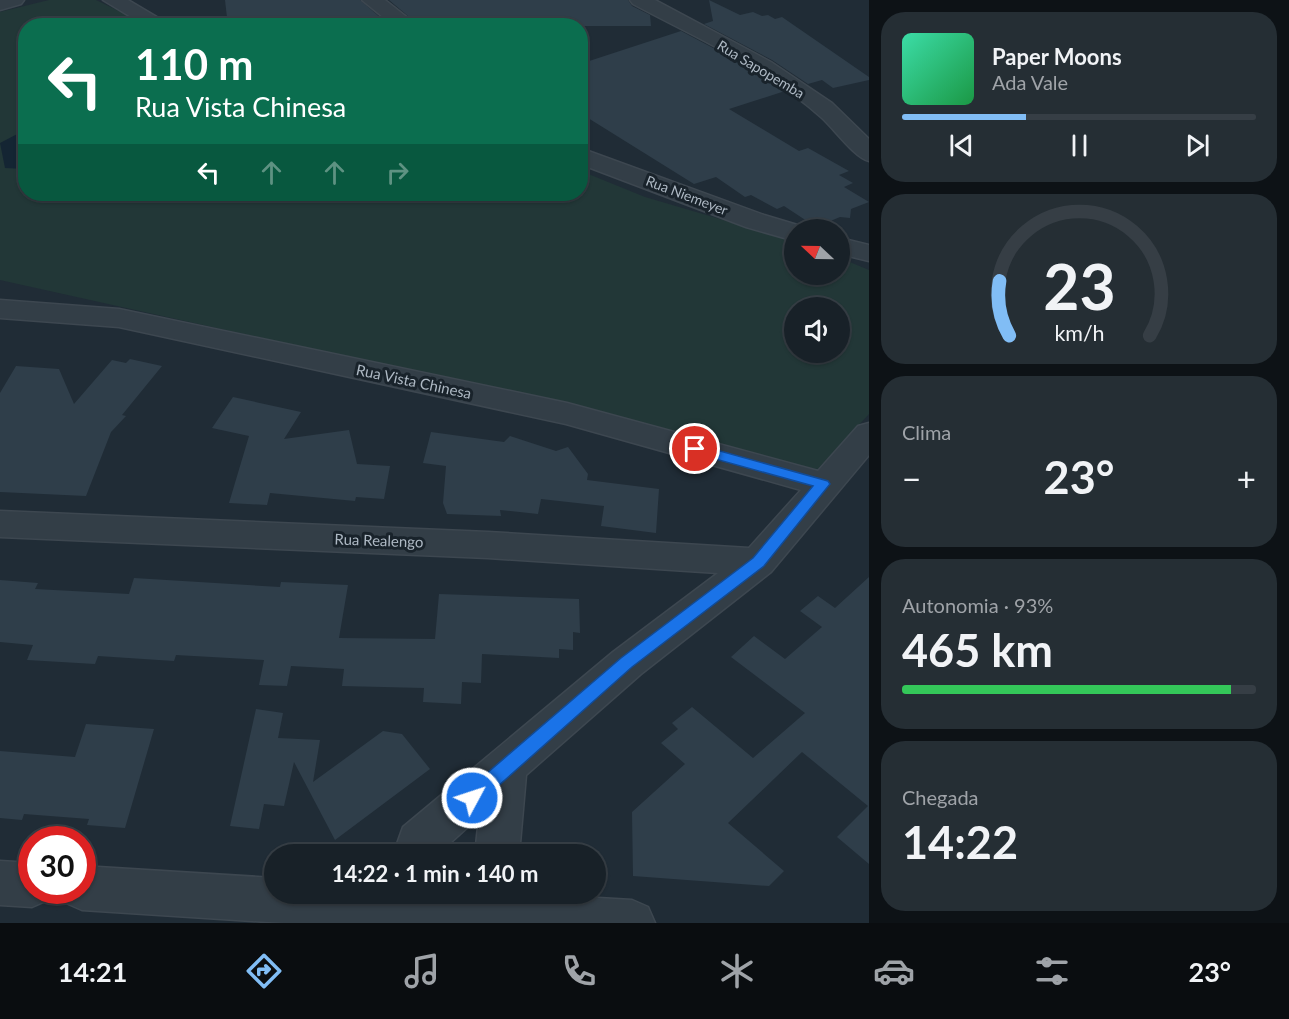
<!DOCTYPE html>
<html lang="pt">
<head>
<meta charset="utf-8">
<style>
  body { margin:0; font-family:Lato,sans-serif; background:#252e34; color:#f1f3f6; height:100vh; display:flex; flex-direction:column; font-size:22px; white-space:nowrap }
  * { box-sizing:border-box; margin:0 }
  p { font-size:20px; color:#9fa3a8 }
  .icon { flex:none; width:33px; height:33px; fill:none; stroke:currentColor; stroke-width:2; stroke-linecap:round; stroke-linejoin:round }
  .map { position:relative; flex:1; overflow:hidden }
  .side { display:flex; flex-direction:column; gap:12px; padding:12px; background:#0d1216; width:420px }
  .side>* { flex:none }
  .banner { position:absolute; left:18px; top:18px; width:570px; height:183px; border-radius:24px; box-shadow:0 2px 4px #0004,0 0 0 2px #363e45; background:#0b6e4f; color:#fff; overflow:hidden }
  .needle { width:39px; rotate:292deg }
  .tools { position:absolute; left:784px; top:219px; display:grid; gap:12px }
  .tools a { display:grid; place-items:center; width:66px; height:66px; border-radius:50%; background:#182128; box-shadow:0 2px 4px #0004,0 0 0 2px #363e45; font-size:30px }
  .speed { position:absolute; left:18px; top:826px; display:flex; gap:12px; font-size:30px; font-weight:700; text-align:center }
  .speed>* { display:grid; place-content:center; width:78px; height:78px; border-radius:50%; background:#182128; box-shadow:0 2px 4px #0004,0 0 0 2px #363e45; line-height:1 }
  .speed .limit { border:9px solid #d22; background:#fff; color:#111 }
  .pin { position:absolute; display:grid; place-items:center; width:51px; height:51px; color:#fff; margin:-26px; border:3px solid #fff; border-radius:50%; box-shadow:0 2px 6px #0007 }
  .me { position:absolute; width:66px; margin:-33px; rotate:50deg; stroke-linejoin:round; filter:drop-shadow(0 0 4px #0008) }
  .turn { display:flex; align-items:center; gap:21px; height:126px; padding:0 18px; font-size:27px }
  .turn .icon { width:78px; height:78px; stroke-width:2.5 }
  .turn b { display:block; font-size:42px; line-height:51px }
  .lanes { display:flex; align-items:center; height:57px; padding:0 18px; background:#0003; justify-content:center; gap:30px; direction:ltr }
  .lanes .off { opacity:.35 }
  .big { font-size:45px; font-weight:700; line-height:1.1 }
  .side .widget { flex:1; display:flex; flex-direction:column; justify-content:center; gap:9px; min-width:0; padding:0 21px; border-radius:24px; background:#252e34 }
  .side .dial { align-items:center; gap:0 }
  .dial svg { height:156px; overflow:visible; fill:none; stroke:#363e45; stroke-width:7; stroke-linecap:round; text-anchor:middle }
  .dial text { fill:#f1f3f6; stroke:none }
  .song { display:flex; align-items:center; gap:18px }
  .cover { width:72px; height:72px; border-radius:9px; background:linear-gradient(135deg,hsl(160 70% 55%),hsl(140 70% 35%)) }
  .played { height:6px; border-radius:3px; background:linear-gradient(90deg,#81bdf5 35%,#363e45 35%) }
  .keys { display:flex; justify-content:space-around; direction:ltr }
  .heat { display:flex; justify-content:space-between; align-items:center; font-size:33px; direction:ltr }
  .charge { height:9px; border-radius:4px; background:linear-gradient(90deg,#34c759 93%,#363e45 0) }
  .trip { position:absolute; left:264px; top:844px; width:342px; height:60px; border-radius:30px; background:#182128; box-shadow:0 2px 4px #0004,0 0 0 2px #363e45; font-weight:700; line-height:60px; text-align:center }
  .tabs { display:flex; height:96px; justify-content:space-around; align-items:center; background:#0a0d10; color:#9fa3a8 }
  .tabs .icon { width:42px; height:42px }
  .tabs .current { color:#81bdf5 }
  .tabs b { font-size:27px; color:#f1f3f6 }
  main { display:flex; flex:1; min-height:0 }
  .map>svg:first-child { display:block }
  .green { fill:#223737; fill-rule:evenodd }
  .water { fill:#142533 }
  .building { fill:#2f3e4a }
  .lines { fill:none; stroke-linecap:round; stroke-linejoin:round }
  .minor-casing { stroke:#3d4750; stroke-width:3 }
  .minor { fill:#333e47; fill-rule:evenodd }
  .route { fill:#1a73e8; stroke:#114b97; stroke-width:1.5 }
  .labels { text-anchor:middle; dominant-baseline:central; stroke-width:6; stroke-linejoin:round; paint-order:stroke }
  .far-street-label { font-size:14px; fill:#aeb9c4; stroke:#19232b }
  .street-label { font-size:15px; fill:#aeb9c4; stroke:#19232b }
</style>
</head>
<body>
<main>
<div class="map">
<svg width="869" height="923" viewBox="0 0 869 923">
  <rect width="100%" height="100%" fill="#202c36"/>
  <path class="green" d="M49 0H96L148 25 26 26V194H580L581 171 645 197 795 241V274H840V258L869 270V414L818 469 792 468 569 406 0 280V12ZM795 308H840V352H795Z"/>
  <polygon class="water" points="25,130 25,169 5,168 0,143"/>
  <g class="building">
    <polygon points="225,0 360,0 390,26 228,26"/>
    <polygon points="389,0 628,0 632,6 650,15 651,26 420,26"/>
    <polygon points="709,0 740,15 753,12 762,16 768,15 775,19 782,17 869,77 869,80 833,88 822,80 808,84 772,60 704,24 713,21"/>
    <polygon points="681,31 730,57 785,91 729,109 799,151 808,148 849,171 839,175 853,183 844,187 869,202 851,209 850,218 840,217 816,227 784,206 777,209 751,195 745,197 716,177 694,184 580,113 580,64"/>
    <polygon points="130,359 162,366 122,415 126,416 111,432 86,496 0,492 0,393 16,366 59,369 74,404 112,360 126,363"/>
    <polygon points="233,397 301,412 284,439 349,430 357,464 390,466 384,499 356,497 355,501 270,493 267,505 229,503 249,436 212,428"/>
    <polygon points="431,432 504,442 510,436 556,451 568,447 588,474 587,480 659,489 656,533 601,526 604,506 541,499 538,514 500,510 501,516 447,514 443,503 446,466 423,463"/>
    <polygon points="869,577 869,864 837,837 868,806 802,752 728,823 784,871 769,886 633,876 632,812 685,764 661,743 678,729 672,723 692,707 753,758 805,713 731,657 754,636 785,659 822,627 800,611 818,596 835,608"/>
    <polygon points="134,578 280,587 281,582 348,585 339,638 435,639 439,594 579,599 580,633 573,632 573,650 559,649 559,658 482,654 481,683 462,682 461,704 423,702 424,688 342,686 344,669 291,666 287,686 259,685 264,660 176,655 174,661 98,656 95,664 27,660 33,645 0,642 0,580 38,583 35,589 129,594"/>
    <polygon points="256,709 283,713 278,738 320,740 313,782 383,731 402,734 430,769 335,840 294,762 284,806 264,804 259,829 230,826"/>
    <polygon points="86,724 154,729 125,828 87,825 89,819 24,814 22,820 0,818 0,751 75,757"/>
  </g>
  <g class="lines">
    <defs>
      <g id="minor">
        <polygon points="0,0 24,0 21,4 0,10"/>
        <polygon points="103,0 128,0 172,26 146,26"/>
        <polygon points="362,0 385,0 418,26 394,26"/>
        <path d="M630 0H655L771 62 832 103 869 139V161C855 158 835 130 822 118 768 69 697 38 633 4Z"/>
        <polygon points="580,148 764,215 804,227 806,230 795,230 795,241 746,227 580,164"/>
        <polygon points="840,238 869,245 869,261 840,254"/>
        <polygon points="0,300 119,309 567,403 818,471 858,426 869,423 869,455 771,572 641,674 526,775 519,855 475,855 479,817 437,855 393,855 403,827 613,652 718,573 488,558 0,537 0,511 488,532 749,548 801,490 566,424 119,327 0,318"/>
        <polygon points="0,861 32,863 32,891 52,891 48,900 32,907 0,905"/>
        <polygon points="82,866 274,878 274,894 531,894 632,900 648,907 655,923 284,923 82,910 66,903 61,891 82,891"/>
      </g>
    </defs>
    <use href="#minor" class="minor-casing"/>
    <use href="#minor" class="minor"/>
  </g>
  <polygon class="route" points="695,444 828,481 830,484 764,566 632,667 478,804 472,806 465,804 463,798 465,792 621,658 753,558 813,486 690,452 690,446"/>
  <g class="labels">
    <g class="far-street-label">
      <text transform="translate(761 69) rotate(31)">Rua Sapopemba</text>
      <text transform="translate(687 195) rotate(21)">Rua Niemeyer</text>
    </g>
    <g class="street-label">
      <text transform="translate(414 381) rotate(12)">Rua Vista Chinesa</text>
      <text transform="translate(379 540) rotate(2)">Rua Realengo</text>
    </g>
  </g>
</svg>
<div class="tools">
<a><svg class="needle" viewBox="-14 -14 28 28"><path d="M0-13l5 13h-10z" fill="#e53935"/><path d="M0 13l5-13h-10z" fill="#9fa3a8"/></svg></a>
<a><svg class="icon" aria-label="sound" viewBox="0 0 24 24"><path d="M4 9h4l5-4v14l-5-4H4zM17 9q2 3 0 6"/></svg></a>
</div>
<div class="speed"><div class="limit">30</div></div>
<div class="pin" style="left:695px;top:449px;background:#d93025"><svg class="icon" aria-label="arrive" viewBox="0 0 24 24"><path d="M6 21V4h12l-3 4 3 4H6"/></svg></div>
<svg class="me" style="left:472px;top:798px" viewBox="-20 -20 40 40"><circle r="17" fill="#1a73e8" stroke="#fff" stroke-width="3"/><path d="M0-11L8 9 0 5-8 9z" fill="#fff"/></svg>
<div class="trip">14:22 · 1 min · 140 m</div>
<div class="banner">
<div class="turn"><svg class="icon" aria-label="left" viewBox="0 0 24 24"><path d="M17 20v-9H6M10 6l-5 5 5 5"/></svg><div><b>110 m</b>Rua Vista Chinesa</div></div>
<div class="lanes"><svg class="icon" aria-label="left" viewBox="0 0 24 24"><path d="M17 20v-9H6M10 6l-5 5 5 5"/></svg><svg class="icon off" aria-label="ahead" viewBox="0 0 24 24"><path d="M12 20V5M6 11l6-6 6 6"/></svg><svg class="icon off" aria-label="ahead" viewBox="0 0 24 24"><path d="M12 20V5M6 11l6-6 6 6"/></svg><svg class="icon off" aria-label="right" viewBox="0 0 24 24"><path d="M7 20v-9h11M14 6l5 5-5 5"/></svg></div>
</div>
</div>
<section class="side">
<div class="widget">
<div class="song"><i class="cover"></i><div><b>Paper Moons</b><p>Ada Vale</p></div></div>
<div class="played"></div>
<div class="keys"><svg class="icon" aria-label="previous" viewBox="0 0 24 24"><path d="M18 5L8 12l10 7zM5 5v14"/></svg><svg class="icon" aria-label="pause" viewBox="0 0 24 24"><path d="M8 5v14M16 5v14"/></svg><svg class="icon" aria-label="next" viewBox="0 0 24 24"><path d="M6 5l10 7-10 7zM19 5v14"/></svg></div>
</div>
<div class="widget dial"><svg viewBox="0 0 100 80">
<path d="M14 69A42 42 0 1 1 86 69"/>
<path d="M14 69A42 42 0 0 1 9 41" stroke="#81bdf5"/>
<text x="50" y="56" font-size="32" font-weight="700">23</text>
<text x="50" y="72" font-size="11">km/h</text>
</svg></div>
<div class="widget"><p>Clima</p>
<div class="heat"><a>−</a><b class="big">23°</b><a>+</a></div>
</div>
<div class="widget"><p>Autonomia · 93%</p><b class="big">465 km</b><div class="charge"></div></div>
<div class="widget"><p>Chegada</p><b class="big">14:22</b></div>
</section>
</main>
<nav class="tabs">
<b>14:21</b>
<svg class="icon current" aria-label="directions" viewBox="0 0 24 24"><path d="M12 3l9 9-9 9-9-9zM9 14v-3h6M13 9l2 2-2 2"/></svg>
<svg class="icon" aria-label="music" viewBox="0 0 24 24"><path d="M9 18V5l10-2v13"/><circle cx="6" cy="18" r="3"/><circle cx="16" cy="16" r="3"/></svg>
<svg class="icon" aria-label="phone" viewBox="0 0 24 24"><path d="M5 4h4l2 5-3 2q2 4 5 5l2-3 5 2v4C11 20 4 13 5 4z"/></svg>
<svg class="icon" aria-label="climate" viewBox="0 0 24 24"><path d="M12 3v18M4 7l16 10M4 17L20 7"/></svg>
<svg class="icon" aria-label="car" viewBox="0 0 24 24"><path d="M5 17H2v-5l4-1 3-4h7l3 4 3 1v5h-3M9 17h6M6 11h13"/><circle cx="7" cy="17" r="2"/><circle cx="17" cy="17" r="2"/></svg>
<svg class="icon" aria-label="filters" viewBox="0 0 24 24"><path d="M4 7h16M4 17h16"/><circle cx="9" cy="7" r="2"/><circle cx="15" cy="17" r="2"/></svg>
<b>23°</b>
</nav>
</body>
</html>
